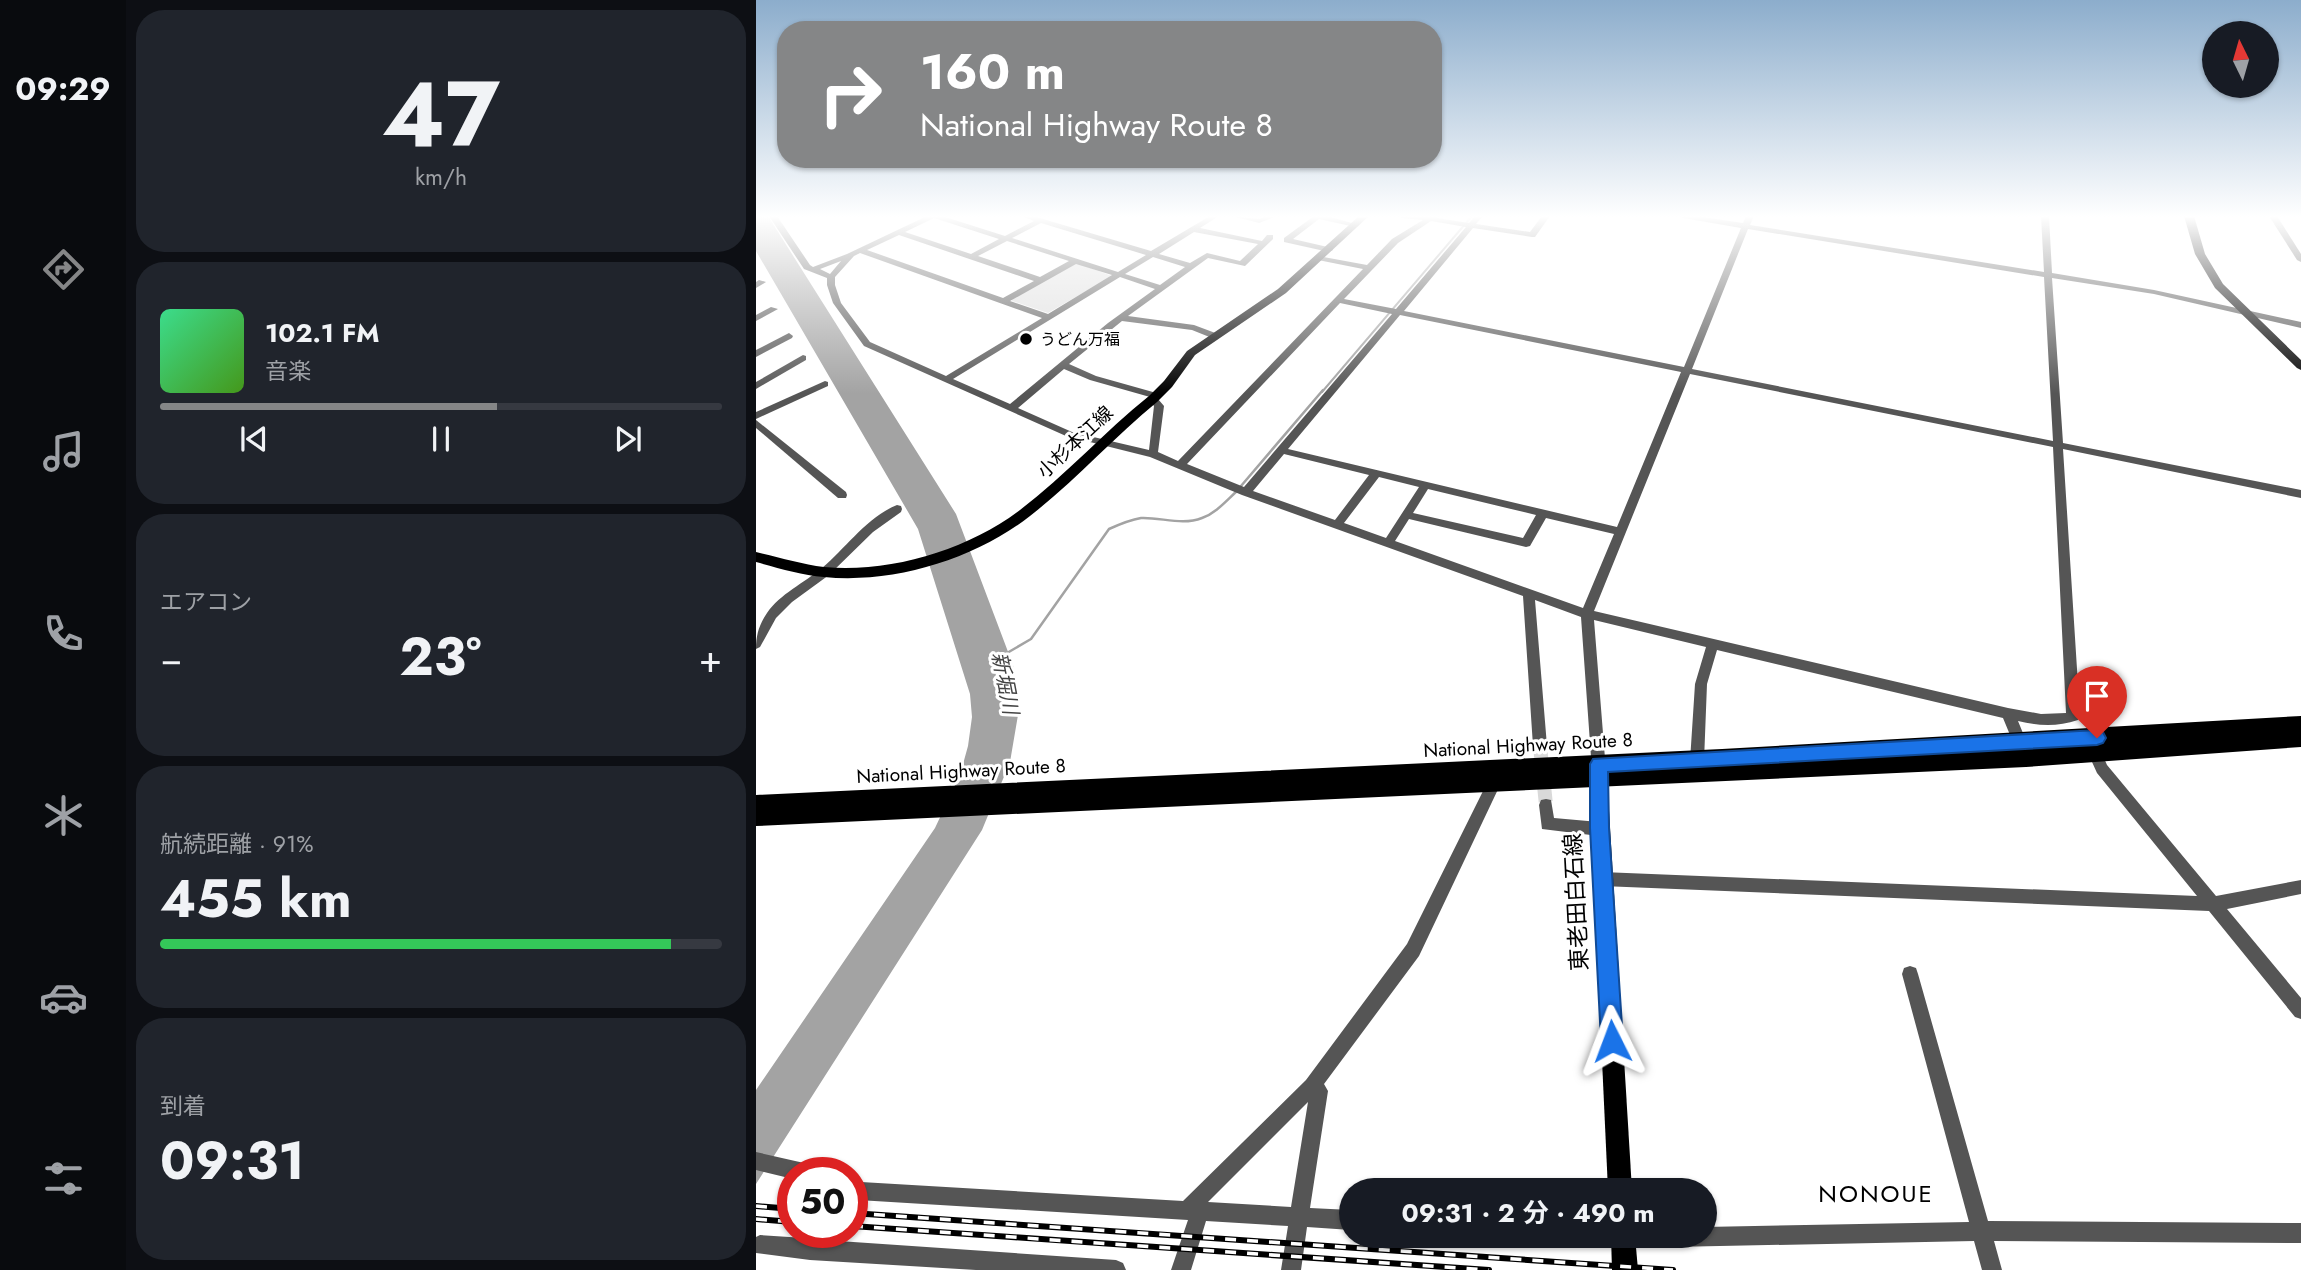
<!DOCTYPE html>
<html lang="ja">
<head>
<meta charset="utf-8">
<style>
  body { margin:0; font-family:Jost,"Noto Sans JP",sans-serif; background:#20242c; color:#f1f3f6; height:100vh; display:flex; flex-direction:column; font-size:26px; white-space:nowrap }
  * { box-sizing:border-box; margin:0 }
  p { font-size:23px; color:#9ea1a6 }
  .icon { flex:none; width:38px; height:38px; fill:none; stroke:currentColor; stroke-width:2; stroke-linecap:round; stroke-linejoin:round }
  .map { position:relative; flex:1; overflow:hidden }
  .side { display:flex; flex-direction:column; gap:10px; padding:10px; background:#0d0f14; width:630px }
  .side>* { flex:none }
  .banner { position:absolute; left:21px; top:21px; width:665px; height:147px; border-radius:28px; box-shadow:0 2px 5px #0004; background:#858687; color:#fff; overflow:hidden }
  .needle { width:46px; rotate:355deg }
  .buttons { position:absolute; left:1446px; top:21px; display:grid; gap:14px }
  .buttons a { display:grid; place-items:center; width:77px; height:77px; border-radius:50%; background:#171b24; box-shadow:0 2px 5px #0004; font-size:35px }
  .speed { position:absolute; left:21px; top:1157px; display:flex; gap:14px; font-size:35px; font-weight:700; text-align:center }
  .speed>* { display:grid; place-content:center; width:91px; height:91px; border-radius:50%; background:#171b24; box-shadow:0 2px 5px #0004; line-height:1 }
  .speed .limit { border:10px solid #d22; background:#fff; color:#111 }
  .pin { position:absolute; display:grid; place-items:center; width:60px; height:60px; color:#fff; margin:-72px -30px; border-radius:50% 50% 50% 0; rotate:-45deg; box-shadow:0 0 7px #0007 }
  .pin .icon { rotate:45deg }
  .me { position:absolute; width:77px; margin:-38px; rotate:357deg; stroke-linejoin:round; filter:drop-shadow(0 0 5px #0008) }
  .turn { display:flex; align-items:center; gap:24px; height:147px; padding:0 28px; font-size:32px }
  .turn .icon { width:91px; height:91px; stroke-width:2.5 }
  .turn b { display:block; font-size:49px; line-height:60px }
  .big { font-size:52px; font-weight:700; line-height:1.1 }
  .side .card { flex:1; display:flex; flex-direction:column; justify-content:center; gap:10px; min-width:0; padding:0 24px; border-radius:28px; background:#20242c }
  .side .dial { align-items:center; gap:0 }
  .dial b { font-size:91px; line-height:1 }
  .song { display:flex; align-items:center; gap:21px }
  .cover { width:84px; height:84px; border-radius:10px; background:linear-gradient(135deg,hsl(150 70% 55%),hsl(100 70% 35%)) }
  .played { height:7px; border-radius:4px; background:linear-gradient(90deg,#858687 60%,#363941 60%) }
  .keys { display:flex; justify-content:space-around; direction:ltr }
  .heat { display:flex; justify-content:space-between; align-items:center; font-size:38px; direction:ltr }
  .charge { height:10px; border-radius:5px; background:linear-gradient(90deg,#34c759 91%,#363941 0) }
  .trip { position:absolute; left:583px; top:1178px; width:378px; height:70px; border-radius:35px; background:#171b24; box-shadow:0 2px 5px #0004; font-weight:700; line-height:70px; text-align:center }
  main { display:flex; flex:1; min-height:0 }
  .dock { display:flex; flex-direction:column; width:126px; justify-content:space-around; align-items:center; background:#090b0e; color:#9ea1a6 }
  .dock .icon { width:49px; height:49px }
  .dock .selected { color:#858687 }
  .dock b { font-size:32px; color:#f1f3f6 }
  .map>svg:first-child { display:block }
  .green { fill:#dcdcdc }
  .water { fill:#a3a3a3 }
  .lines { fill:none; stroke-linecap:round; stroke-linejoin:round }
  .stream-far1 { stroke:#a3a3a3; stroke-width:2 }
  .stream { stroke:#a3a3a3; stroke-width:2.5 }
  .minor-tunnel { stroke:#d9d9d9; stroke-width:14; stroke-dasharray:14 7; stroke-linecap:butt }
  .minor { fill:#555; fill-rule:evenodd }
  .major { fill:#000; fill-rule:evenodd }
  .highway { fill:#000; fill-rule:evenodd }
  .rail-casing { stroke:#000; stroke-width:6 }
  .rail { stroke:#fff; stroke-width:3.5; stroke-dasharray:11; stroke-linecap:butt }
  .route { fill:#1a73e8; stroke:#114b97; stroke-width:2 }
  .poi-dot { fill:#000; stroke:#fff; stroke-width:2.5 }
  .labels { text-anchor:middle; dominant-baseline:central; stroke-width:6; stroke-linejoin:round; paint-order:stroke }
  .far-poi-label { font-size:16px; fill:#000; stroke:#fff; text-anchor:start }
  .street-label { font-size:19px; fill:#000; stroke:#fff }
  .water-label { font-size:21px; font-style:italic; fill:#444; stroke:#fff }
  .near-street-label { font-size:23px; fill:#000; stroke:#fff }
  .near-neighbourhood-label { font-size:24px; letter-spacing:2px; fill:#000; stroke:#fff }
</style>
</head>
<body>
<main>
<nav class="dock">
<b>09:29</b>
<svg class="icon selected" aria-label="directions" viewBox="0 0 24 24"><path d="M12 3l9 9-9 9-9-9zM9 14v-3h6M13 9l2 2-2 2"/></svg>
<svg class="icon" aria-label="music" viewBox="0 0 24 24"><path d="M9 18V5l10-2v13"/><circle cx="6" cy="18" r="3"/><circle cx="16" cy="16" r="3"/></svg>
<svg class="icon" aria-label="phone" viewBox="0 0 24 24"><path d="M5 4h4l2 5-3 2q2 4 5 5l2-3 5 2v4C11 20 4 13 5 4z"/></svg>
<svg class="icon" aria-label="climate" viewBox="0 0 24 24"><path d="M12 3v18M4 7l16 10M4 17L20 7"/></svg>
<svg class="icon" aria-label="car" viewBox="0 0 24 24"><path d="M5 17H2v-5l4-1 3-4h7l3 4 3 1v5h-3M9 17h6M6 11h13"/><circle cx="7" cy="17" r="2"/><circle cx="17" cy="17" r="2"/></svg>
<svg class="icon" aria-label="filters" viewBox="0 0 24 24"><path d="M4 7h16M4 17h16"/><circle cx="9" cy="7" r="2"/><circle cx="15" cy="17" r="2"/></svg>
</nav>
<section class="side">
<div class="card dial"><b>47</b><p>km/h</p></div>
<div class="card">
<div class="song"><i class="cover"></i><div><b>102.1 FM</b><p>音楽</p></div></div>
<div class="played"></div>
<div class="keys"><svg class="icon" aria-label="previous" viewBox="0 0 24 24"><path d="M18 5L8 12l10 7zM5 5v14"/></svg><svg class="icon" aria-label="pause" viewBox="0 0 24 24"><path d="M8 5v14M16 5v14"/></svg><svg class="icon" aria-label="next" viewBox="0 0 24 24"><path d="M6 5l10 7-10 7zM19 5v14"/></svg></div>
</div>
<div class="card"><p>エアコン</p>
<div class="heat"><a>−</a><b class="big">23°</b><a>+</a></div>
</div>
<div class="card"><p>航続距離 · 91%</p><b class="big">455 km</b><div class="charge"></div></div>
<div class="card"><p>到着</p><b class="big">09:31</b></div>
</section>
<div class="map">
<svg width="1545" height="1270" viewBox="0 0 1545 1270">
  <rect width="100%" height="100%" fill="#fff"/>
  <polygon class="green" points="321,263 356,276 292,313 256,301 257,297"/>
  <polygon class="water" points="0,216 12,216 200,514 257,665 262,694 262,715 254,762 226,830 0,1184 0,1090 179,828 204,775 212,746 216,717 214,694 162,529 0,251"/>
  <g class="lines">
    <polyline class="stream-far1" points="566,392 716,216"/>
    <g class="stream">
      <polyline points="485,486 567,390"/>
      <path d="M251 653 275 639 353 529C364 524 373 520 385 518 405 517 426 526 446 518 460 513 470 501 481 491"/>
    </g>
    <polyline class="minor-tunnel" points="784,746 790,805"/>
    <g class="minor">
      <path d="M13 216H21L54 265 57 267 91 254 171 216H186L249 236 278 221 266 216H277L395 251 454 216H463L444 228 506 241 511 235H517V239L489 266 452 258 372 316 438 325 462 334V338H456L436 330 366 321 313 364 340 376 404 394 406 396 402 399 408 406 402 452 422 461 607 269 562 260V256L611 265 636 239 667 220 646 218 642 216H682L681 218 713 223 719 216H727L720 224 774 232 786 216H794L779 237H776L717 228 648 311 928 367 985 228 927 218 923 216H940L987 223 990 216H998L994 225 1288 272 1285 216H1293L1296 273 1398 290 1545 322V328L1398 294 1296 278 1307 443 1545 490V498L1307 449 1324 716 1322 720C1301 727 1283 726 1262 721L1271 743 1269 747 1264 749 1259 747 1247 718 961 650 951 684 948 761 946 765 941 767 936 765 934 761 939 684 950 647 838 620 850 771 848 775 843 777 838 775 836 771 825 617 779 600 791 746 789 750 784 752 779 750 777 746 767 596 486 495 394 457 310 436 108 346 77 303 71 285V278L48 269ZM178 218 243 239 215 254 149 232ZM675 221 710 227 640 309 588 299 642 243ZM285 223 390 255 362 272 256 238ZM992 229 1288 277 1297 441 936 369ZM438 232 502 244 484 261 451 253 434 263 403 254ZM143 235 278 281 247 298 111 250ZM251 241 313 261 284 277 222 256ZM104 253 286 318 190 376 114 342 85 303 79 285V277L98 256ZM397 257 429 267 404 285 369 274ZM85 261 74 274 64 269ZM320 264 356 275 292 314 254 301ZM364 277 399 289 352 323 254 404 197 379ZM584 303 636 314 488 487 431 464ZM644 315 925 372 861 527 532 449ZM308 369 334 380 394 397 392 399 398 406 393 450 316 432 262 408ZM934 374 1297 447 1310 713 1285 714 1252 708 838 611ZM528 454 613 475 579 520 497 491ZM623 477 663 487 630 538 588 523ZM672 489 780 515 767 538 657 513ZM790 518 858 534 827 608 639 541 653 519 770 547 774 546Z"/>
      <polygon points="476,216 503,219 510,216 521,216 503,223"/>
      <polygon points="558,216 571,216 603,225 599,227 563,219 537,239 576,248 577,250 573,252 528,242 528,238"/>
      <polygon points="1513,216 1521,216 1545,254 1545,262 1541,260"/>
      <polygon points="3,280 10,282 0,288 0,282"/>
      <polygon points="15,307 22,309 0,321 0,315"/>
      <polygon points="33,333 37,336 36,338 0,357 0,350"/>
      <polygon points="47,355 50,356 50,360 0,389 0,382"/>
      <polygon points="69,381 72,382 72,386 0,419 0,412"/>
      <polygon points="0,420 90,492 91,495 90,498 82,498 0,428"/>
      <path d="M141 505 145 506 146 509 145 512 117 532 73 575 36 602 20 618 4 647 0 649C0 635 3 625 11 613 24 594 48 583 66 568 90 548 111 517 141 505Z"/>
      <polygon points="1339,747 1344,749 1351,765 1460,896 1545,880 1545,894 1471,909 1545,998 1545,1019 1539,1017 1453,911 846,886 841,884 838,879 841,874 846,872 1441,896 1341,773 1332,753 1334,749"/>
      <path d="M738 777 743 779 745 783 663 956 568 1084 572 1091 554 1208 595 1210V1230L551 1227 545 1270H525L532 1226 450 1221 435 1270H415L432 1220 102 1200 96 1198V1178L105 1182 427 1201 550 1080 651 944 733 779ZM552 1102 535 1207 452 1202Z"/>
      <polygon points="790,799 795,800 798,818 843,822 848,824 850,829 848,834 843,836 786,829 783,805 785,800"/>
      <polygon points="1154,966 1160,968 1162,974 1232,1221 1545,1223 1545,1243 1238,1241 1246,1270 1226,1270 1218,1241 867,1248 836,1246 829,1243 827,1236 948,1236 948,1227 1213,1222 1146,974 1148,968"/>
      <polygon points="0,1152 48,1163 55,1165 57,1172 37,1172 37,1179 0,1170"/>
      <polygon points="52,1232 72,1232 68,1240 360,1260 367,1263 370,1270 220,1270 54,1260 0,1253 0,1237 4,1235 49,1238"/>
    </g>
    <g class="major">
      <path d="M603 216H613L530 293 439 355 416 387 401 402C357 438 319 481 274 516 219 559 138 584 68 577 45 575 22 568 0 562V552C22 557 45 564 68 567 135 573 211 550 264 510 310 475 348 432 393 396L408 381 431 351 522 289Z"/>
      <polygon points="1428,216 1438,216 1449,254 1467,284 1545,360 1545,370 1541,368 1459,288 1439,254"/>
      <polygon points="842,770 848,772 851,778 876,1190 852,1190 833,778 836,772"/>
      <polygon points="855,1236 879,1236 882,1270 856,1270"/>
    </g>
    <polygon class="highway" points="1545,716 1545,747 1270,767 0,826 0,795 966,749"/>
    <defs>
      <g id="rail">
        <polyline points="0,1206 37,1209"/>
        <polyline points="96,1213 917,1270"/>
        <polyline points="0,1219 37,1222"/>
        <polyline points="96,1226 733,1270"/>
      </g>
    </defs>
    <use href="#rail" class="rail-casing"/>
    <use href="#rail" class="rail"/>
  </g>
  <linearGradient id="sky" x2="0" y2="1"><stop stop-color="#8cadcc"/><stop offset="0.55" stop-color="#fff"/><stop offset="1" stop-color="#fff" stop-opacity="0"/></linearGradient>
  <rect width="1545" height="394" fill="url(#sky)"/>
  <polygon class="route" points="1341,730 1347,732 1350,738 1347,743 1341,745 852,772 853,828 867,1041 864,1049 856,1052 848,1049 845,1041 834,828 834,764 837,759"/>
  <circle class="poi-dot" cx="270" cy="339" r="7"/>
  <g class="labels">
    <g class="far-poi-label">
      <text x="284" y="339">うどん万福</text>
    </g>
    <g class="street-label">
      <text transform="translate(319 442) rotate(-43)">小杉本江線</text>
      <text transform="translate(772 745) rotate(-3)">National Highway Route 8</text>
      <text transform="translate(205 771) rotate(-3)">National Highway Route 8</text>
    </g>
    <g class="water-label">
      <text transform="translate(249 683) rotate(79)">新堀川</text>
    </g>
    <g class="near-street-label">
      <text transform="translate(820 902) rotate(-93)">東老田白石線</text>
    </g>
    <g class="near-neighbourhood-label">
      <text x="1120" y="1193">NONOUE</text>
    </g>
  </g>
</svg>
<div class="buttons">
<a><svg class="needle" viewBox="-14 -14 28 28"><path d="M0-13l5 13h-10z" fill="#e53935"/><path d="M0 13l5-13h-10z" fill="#9ea1a6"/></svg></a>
</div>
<div class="speed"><div class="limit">50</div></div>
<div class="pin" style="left:1341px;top:738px;background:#d93025"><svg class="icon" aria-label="arrive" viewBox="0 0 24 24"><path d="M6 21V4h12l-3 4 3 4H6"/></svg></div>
<svg class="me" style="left:856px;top:1041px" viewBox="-20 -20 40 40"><path d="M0-17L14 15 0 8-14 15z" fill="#1a73e8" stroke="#fff" stroke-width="4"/></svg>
<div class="trip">09:31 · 2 分 · 490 m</div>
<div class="banner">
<div class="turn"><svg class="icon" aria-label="right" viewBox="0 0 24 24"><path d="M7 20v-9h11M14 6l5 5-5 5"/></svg><div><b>160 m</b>National Highway Route 8</div></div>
</div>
</div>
</main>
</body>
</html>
